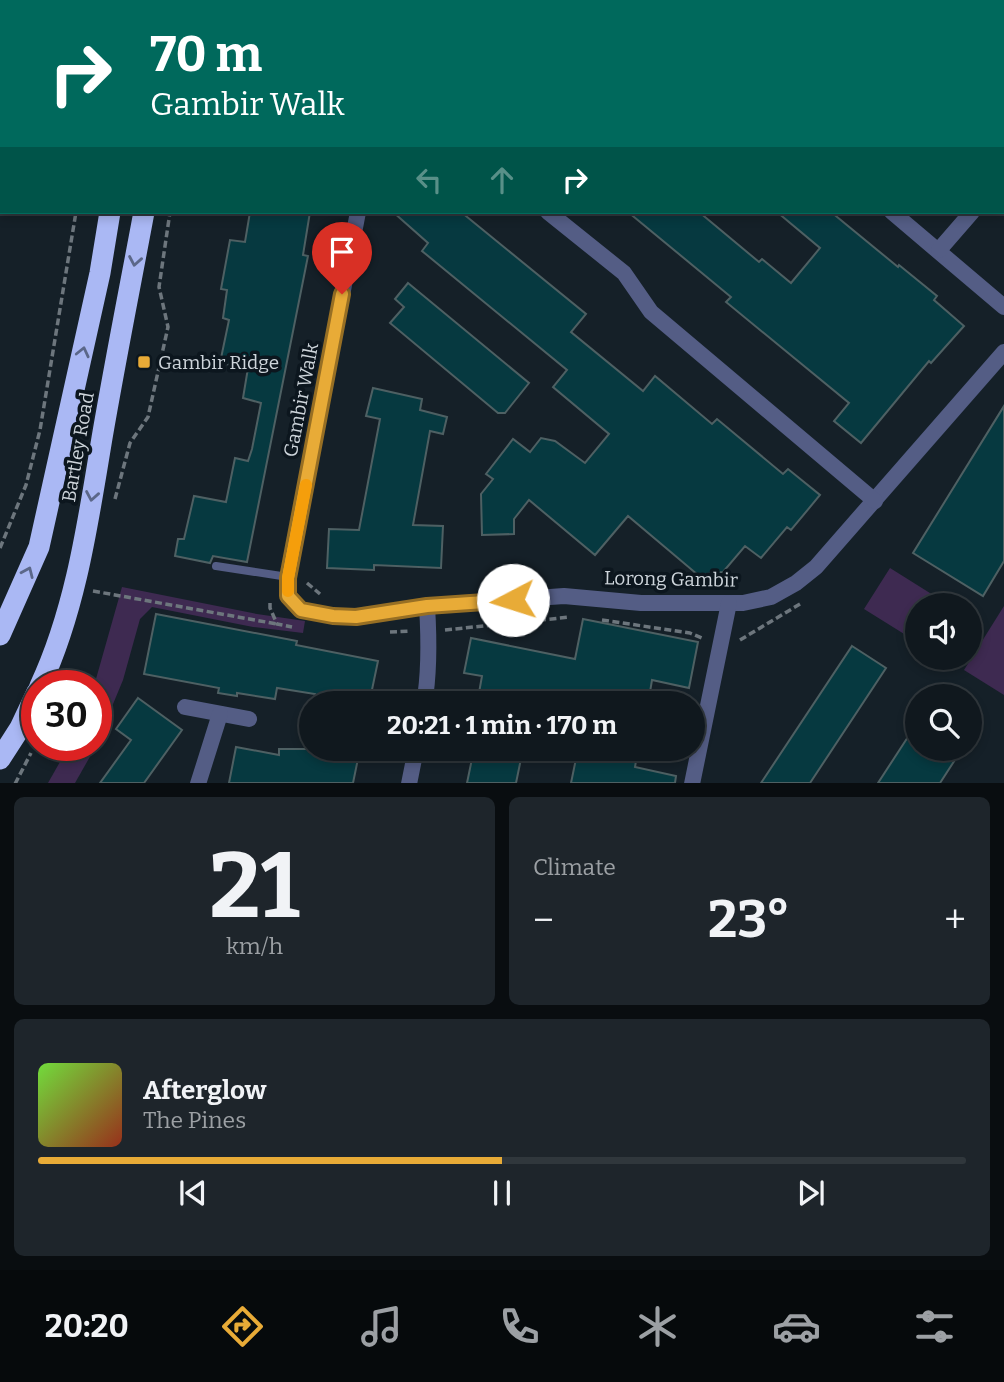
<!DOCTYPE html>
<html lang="en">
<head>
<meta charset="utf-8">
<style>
  body { margin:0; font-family:Bitter,serif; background:#1e252b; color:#f1f3f6; height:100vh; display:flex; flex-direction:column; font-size:26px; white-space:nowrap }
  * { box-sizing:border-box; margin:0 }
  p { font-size:23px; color:#9ca0a4 }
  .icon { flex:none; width:38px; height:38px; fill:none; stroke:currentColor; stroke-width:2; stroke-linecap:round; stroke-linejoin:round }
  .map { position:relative; height:783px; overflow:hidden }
  .sheet { display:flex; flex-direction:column; gap:14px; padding:14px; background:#090d10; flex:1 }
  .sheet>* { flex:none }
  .guide { position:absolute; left:0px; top:0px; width:1004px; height:214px; box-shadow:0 4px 10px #0003,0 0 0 2px #30373c; background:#00695c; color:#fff; overflow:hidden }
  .controls { position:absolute; left:905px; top:593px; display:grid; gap:14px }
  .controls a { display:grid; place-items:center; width:77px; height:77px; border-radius:50%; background:#10181e; box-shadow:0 4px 10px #0003,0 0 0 2px #30373c; font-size:35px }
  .speed { position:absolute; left:21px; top:670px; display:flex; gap:14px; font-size:35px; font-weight:700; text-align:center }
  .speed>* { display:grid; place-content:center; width:91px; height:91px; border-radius:50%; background:#10181e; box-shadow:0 4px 10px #0003,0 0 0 2px #30373c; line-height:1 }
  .speed .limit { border:10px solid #d22; background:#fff; color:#111 }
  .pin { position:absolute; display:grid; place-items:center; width:60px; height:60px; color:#fff; margin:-72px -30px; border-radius:50% 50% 50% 0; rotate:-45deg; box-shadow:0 0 7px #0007 }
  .pin .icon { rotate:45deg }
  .me { position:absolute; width:77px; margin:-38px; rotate:265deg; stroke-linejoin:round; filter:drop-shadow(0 0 5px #0008) }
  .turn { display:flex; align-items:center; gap:24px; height:147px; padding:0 35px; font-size:32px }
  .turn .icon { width:91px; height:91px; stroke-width:2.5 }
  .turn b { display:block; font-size:49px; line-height:60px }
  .lanes { display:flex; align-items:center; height:66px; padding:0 35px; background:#0003; justify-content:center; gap:35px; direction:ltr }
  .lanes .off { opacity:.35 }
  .big { font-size:52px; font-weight:700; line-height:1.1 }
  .sheet .card { flex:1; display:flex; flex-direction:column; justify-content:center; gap:10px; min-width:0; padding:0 24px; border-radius:10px; background:#1e252b }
  .sheet .dial { align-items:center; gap:0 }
  .dial b { font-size:91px; line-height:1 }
  .song { display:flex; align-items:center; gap:21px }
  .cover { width:84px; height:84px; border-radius:10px; background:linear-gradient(135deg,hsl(100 70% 55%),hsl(10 70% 35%)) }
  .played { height:7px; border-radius:4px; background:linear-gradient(90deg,#e8ab37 50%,#30373c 50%) }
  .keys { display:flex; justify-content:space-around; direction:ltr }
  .heat { display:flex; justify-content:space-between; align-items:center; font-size:38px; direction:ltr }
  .sheet .tiles { flex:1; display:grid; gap:14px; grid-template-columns:1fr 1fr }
  .card:last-child { grid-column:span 2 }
  .trip { position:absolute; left:299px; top:691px; width:406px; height:70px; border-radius:35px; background:#10181e; box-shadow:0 4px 10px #0003,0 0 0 2px #30373c; font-weight:700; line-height:70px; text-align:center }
  .menu { display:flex; height:112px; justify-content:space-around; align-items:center; background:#060a0c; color:#9ca0a4 }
  .menu .icon { width:49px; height:49px }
  .menu .on { color:#e8ab37 }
  .menu b { font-size:32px; color:#f1f3f6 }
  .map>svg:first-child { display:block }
  .green { fill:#3e2a51 }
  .building { fill:#063940; stroke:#4e6063; stroke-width:2 }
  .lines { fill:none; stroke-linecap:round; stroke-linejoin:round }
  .path { stroke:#6d767d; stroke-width:3.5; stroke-dasharray:7 3.5; stroke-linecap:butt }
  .lane { stroke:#545d85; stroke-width:8 }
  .street { stroke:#545d85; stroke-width:16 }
  .highway { stroke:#aab8f4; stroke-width:21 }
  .oneway { stroke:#5b6789 }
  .route-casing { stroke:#976f24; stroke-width:18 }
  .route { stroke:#e8ab37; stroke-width:12 }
  .slow { stroke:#f59e0b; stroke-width:12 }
  .poi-dot { fill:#e8ab37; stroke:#0c161e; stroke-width:2.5 }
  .labels { text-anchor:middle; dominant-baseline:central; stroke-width:7; stroke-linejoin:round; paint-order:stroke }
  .poi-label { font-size:19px; fill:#ced5db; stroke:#0c161e; text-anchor:start }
  .street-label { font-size:19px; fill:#ced5db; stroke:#0c161e }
</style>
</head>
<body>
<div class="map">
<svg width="1004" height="784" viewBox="0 0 1004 784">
  <rect width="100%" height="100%" fill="#152028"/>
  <g class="green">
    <polygon points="890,568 949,605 917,606 917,642 864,609"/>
    <polygon points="122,587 257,614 305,621 303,633 253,627 152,607 140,619 123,680 96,745 96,686 94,686"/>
    <polygon points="1004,606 1004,695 964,670"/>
    <polygon points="69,746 96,746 75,783 48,783"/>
  </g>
  <g class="building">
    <polygon points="250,212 310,212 303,255 308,256 247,562 213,556 210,563 175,556 178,539 184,539 194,496 226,502 235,458 248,461 252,449 261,403 243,398 248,368 220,363 229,320 223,318 227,290 221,289 230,240 245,242"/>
    <polygon points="393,212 461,212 586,314 571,332 643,391 655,376 712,424 717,419 783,474 788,469 820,495 791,530 787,527 761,558 745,546 723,572 698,575 628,516 595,555 529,500 514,519 514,534 482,535 481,494 493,479 486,474 513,439 530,452 541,438 555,441 585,463 609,434 553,387 567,370 422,251 428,243"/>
    <polygon points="628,212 699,212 759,262 762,259 791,283 820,248 777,212 831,212 898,267 899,265 937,296 934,300 964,326 931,363 929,361 861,443 834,421 849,403 726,302 731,297"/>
    <polygon points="408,283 529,383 505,413 498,413 390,323 404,307 395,299"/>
    <polygon points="373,388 422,399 420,410 447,417 443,434 430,431 413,525 443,526 441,568 374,565 374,570 327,568 329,529 359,530 380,419 366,416"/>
    <polygon points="1004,406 1004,561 983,596 913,553"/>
    <polygon points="156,614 297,641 296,645 378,661 369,704 313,704 315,694 277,688 275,699 237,693 237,696 218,693 219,688 144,674"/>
    <polygon points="583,619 698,642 689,688 652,680 648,704 477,704 482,676 464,673 471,638 575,659"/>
    <polygon points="852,646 886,668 810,783 761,783"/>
    <polygon points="138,698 182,730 144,783 100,783 131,740 116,729"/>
    <polygon points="917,723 917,749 962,749 940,783 878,783"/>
    <polygon points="236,747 279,755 279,749 360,749 353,783 229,783"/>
    <polygon points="474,749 523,749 516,783 467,783"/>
    <polygon points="578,749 638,749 635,767 676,776 675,783 571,783"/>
  </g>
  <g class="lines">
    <g class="path">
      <polyline points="667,0 669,2"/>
      <polyline points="113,2 113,0"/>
      <polyline points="122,2 122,0"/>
      <polyline points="432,2 432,0"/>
      <polyline points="1003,197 1004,195"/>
      <polyline points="115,499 130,443 148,417 168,327 159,287 170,212"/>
      <polyline points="0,548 26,485 40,430 76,212"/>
      <polyline points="307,583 320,594"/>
      <polyline points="93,591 277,624"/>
      <polyline points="270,603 270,608 277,624 292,627"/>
      <polyline points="602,620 690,633 704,639"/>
      <polyline points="445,630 570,617"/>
      <polyline points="390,632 411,631"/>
      <polyline points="740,640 800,604"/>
      <polyline points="15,784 31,753"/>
    </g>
    <polyline class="lane" points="216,566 288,577"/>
    <g class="street">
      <polyline points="640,0 642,2"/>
      <polyline points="408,2 408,0"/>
      <polyline points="906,2 908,0"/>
      <polyline points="1003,175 1004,174"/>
      <polyline points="358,212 288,577 288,596 301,610 333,616 356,617 427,606 564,596 641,603 743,603 771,597 796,583 816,567 1004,352"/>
      <polyline points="548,212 624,273 651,312 875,501"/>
      <polyline points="892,212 1004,307"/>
      <polyline points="939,250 972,212"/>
      <path d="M424 704C430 671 429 638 427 606"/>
      <polyline points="185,707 249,719"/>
      <polyline points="198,784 220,714"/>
      <polyline points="409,784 416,749"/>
      <polyline points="692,784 729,603"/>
    </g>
    <g class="highway">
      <polyline points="150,2 150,0"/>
      <polyline points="184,2 184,0"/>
      <polyline points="0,635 39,547 100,273 110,212"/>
      <path d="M40 686C76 609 88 522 102 438 115 362 130 287 144 212"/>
      <polyline points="0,759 20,728 37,692"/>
    </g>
  </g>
  <defs><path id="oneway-chevron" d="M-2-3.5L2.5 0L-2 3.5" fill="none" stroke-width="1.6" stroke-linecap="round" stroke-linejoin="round" transform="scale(1.75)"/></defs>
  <g class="oneway">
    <use href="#oneway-chevron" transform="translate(135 261) rotate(100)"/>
    <use href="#oneway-chevron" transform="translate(83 352) rotate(-77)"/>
    <use href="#oneway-chevron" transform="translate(92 496) rotate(100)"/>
    <use href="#oneway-chevron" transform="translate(28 572) rotate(-66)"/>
  </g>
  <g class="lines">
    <defs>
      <polyline id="route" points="342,294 288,578 288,596 301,610 333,616 356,617 427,606 513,600"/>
    </defs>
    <use href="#route" class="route-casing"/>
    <use href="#route" class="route"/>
    <polyline class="slow" points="288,591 288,578 306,485"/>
  </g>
  <rect class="poi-dot" x="137" y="355" width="14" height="14" rx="3.5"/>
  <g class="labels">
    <g class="poi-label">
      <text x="158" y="362">Gambir Ridge</text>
    </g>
    <g class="street-label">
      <text transform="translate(301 400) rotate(-79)">Gambir Walk</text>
      <text transform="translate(78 447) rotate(-80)">Bartley Road</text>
      <text transform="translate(671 579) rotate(1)">Lorong Gambir</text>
    </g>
  </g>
</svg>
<div class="controls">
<a><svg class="icon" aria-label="sound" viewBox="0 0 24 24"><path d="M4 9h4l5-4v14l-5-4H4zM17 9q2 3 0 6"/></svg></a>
<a><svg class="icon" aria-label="search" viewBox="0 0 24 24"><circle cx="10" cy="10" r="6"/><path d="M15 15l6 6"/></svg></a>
</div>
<div class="speed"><div class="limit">30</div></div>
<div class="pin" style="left:342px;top:294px;background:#d93025"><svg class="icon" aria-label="arrive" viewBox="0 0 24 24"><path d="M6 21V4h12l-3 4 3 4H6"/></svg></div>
<svg class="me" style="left:513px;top:600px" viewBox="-20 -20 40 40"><circle r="19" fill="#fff"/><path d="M0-13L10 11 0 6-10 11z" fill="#e8ab37"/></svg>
<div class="trip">20:21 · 1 min · 170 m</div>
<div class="guide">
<div class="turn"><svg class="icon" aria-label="right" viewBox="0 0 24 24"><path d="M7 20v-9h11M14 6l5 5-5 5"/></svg><div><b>70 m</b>Gambir Walk</div></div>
<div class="lanes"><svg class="icon off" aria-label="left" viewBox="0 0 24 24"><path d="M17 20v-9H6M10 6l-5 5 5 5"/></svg><svg class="icon off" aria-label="ahead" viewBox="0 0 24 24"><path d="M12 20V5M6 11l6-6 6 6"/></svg><svg class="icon" aria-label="right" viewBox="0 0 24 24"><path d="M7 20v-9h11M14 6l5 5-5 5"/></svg></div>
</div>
</div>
<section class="sheet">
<div class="tiles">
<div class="card dial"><b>21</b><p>km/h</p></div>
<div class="card"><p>Climate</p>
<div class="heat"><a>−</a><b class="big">23°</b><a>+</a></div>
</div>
<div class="card">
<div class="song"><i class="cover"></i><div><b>Afterglow</b><p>The Pines</p></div></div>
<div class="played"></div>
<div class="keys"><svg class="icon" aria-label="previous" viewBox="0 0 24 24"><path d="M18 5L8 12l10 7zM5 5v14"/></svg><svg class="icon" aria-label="pause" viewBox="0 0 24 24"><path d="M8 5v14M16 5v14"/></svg><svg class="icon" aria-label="next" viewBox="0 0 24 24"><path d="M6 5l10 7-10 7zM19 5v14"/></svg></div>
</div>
</div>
</section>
<nav class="menu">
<b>20:20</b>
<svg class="icon on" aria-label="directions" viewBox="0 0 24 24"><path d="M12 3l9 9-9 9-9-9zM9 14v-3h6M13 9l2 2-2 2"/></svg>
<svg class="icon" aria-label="music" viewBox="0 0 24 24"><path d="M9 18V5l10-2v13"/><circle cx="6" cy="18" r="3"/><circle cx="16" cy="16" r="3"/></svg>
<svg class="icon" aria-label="phone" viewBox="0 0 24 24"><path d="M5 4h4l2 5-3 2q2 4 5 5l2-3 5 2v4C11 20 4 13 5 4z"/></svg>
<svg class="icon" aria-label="climate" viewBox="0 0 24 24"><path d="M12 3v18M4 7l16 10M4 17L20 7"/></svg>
<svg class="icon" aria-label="car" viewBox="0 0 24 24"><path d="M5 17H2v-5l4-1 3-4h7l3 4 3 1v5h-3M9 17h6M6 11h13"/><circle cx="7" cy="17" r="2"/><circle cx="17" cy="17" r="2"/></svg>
<svg class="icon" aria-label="filters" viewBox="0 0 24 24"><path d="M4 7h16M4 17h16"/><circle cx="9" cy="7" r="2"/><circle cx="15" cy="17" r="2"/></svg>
</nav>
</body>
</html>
